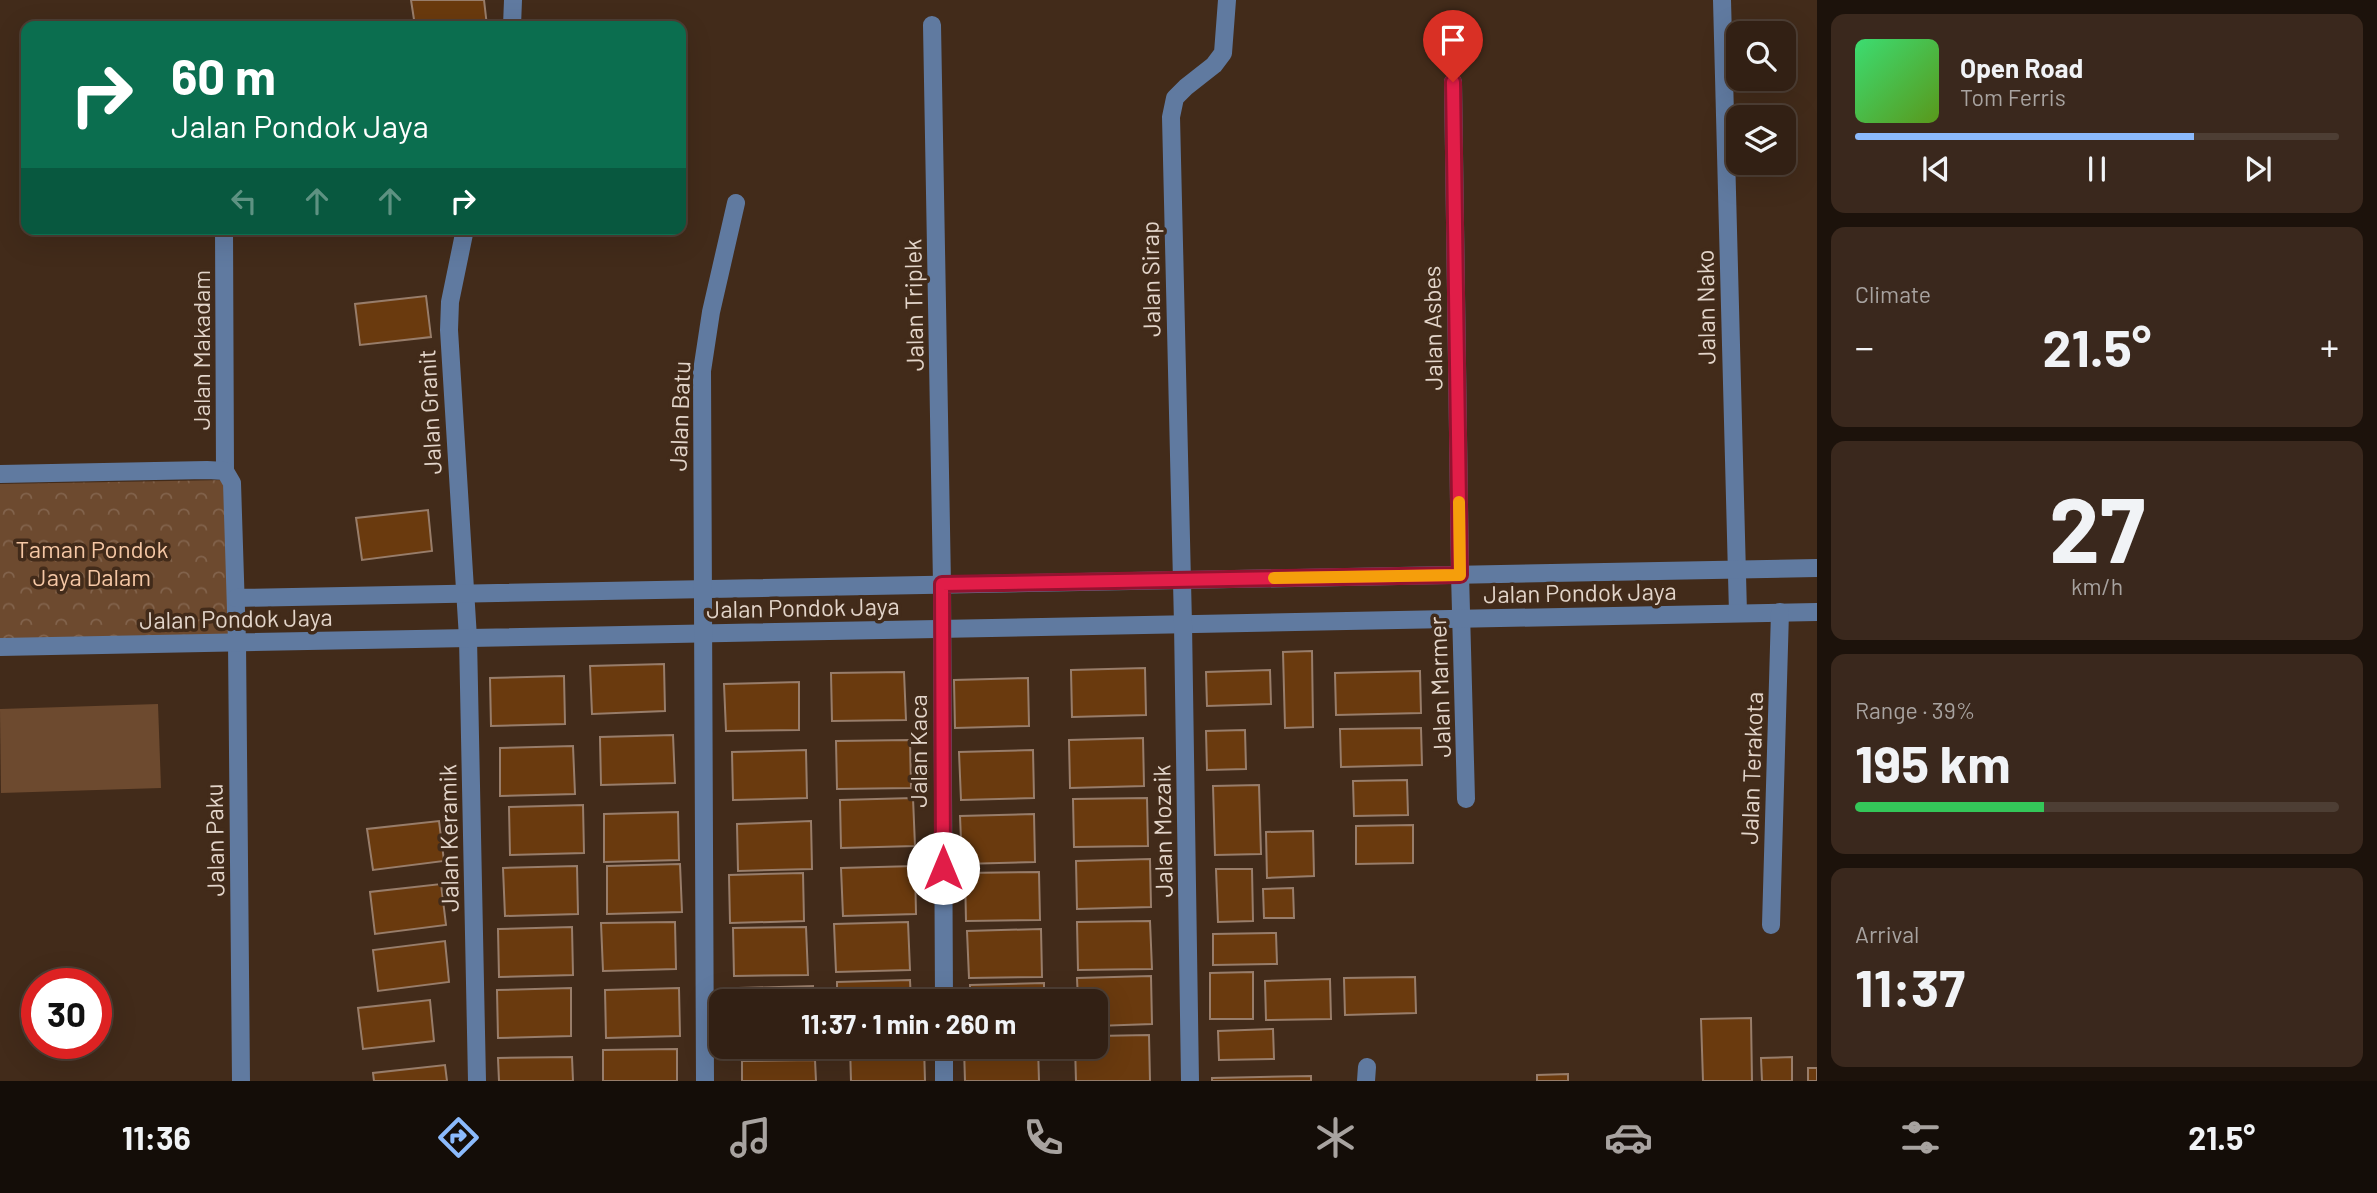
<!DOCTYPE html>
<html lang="en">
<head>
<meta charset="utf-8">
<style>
  body { margin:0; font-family:Barlow,sans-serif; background:#3a281d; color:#f1f3f6; height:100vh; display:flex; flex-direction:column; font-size:26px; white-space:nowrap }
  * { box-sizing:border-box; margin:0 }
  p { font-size:23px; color:#a8a3a0 }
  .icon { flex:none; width:38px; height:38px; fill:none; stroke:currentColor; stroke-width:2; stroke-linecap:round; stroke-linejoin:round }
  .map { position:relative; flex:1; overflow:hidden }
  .drawer { display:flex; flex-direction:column; gap:14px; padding:14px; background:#1c120b; width:560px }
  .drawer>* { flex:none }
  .hud { position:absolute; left:21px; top:21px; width:665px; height:214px; border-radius:14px; box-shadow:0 7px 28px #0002,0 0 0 2px #4d3e34; background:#0b6e4f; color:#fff; overflow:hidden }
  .tools { position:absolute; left:1726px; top:21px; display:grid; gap:14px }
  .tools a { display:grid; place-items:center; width:70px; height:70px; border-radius:14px; background:#322014; box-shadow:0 7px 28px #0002,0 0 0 2px #4d3e34; font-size:35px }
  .speed { position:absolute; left:21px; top:968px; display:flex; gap:14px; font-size:35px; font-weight:700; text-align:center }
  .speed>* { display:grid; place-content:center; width:91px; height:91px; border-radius:50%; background:#322014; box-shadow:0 7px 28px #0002,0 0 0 2px #4d3e34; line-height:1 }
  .speed .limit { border:10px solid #d22; background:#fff; color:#111 }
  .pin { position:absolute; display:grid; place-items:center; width:60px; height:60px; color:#fff; margin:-72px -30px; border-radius:50% 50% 50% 0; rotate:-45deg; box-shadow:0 0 7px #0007 }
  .pin .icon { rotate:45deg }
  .me { position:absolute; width:77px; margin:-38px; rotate:0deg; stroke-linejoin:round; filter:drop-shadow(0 0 5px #0008) }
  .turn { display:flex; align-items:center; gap:24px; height:147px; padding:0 35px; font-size:32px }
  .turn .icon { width:91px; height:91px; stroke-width:2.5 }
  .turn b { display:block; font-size:49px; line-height:60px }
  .lanes { display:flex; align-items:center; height:66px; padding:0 35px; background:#0003; justify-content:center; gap:35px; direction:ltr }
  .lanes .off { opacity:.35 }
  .big { font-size:52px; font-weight:700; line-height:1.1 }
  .drawer .widget { flex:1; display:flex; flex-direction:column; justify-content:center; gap:10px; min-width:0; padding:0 24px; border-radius:14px; background:#3a281d }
  .drawer .dial { align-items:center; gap:0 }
  .dial b { font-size:91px; line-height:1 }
  .song { display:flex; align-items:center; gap:21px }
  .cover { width:84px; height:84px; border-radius:10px; background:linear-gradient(135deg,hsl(140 70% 55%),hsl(90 70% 35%)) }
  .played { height:7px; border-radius:4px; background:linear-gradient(90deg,#8bbafc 70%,#4d3e34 70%) }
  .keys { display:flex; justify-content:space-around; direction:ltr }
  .heat { display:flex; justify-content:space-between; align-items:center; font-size:38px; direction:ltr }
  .charge { height:10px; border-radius:5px; background:linear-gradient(90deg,#34c759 39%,#4d3e34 0) }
  .trip { position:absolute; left:709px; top:989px; width:399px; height:70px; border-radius:14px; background:#322014; box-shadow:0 7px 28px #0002,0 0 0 2px #4d3e34; font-weight:700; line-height:70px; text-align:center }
  .tab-bar { display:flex; height:112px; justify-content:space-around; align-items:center; background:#140d08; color:#a8a3a0 }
  .tab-bar .icon { width:49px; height:49px }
  .tab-bar .active { color:#8bbafc }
  .tab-bar b { font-size:32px; color:#f1f3f6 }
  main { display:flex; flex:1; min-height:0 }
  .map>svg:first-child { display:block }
  .grass { fill:#6d4a2f }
  .park { fill:url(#park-crowns) }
  .building { fill:#6a3a0e; stroke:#987d6a; stroke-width:2 }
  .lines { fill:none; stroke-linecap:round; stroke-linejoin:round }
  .minor { stroke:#607aa0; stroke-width:18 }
  .route-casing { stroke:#92132f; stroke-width:18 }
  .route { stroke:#e11d48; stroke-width:12 }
  .slow { stroke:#f59e0b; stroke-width:12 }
  .labels { text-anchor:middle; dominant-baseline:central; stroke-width:7; stroke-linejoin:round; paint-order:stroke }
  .street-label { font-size:24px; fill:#e3d5ca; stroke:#422b1a }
  .park-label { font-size:24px; fill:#f5c7a5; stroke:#422b1a }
</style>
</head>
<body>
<main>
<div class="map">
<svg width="1817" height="1081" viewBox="0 0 1817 1081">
  <defs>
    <pattern id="park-crowns" width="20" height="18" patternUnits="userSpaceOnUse" patternTransform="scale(1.75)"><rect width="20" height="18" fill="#6d4a2f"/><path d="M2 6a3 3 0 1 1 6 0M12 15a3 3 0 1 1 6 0" fill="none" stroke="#82634c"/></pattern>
  </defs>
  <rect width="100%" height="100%" fill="#422b1a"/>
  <polygon class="grass" points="158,704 161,788 1,793 0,709"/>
  <polygon class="park" points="227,480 233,636 0,646 0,484"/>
  <g class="building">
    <polygon points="411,0 484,0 487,26 415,26"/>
    <polygon points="426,296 431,337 360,345 355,304"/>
    <polygon points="428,510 432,551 362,560 356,518"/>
    <polygon points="1312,651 1313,727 1285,728 1283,652"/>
    <polygon points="664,664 665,711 592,714 590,666"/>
    <polygon points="1145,668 1146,715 1072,717 1071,670"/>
    <polygon points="1270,670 1271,704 1207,706 1206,672"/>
    <polygon points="1420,671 1421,713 1336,715 1335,673"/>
    <polygon points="904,672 906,720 832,721 831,673"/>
    <polygon points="564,676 565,724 491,726 490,678"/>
    <polygon points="1028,678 1029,726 955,728 954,680"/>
    <polygon points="799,682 799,730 726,731 724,684"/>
    <polygon points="1421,728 1422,765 1341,767 1340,729"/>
    <polygon points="1245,730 1246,769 1207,770 1206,731"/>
    <polygon points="673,735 675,783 601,785 600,737"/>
    <polygon points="1143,738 1144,786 1070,788 1069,740"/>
    <polygon points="910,740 911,788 837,789 836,741"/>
    <polygon points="573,746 575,794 500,796 500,748"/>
    <polygon points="806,750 807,798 733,800 732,752"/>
    <polygon points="1033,750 1034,798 961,800 959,752"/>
    <polygon points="1407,780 1408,815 1354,816 1353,781"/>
    <polygon points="1259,785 1261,854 1215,855 1213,786"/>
    <polygon points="913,798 915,846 841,848 840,800"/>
    <polygon points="1147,798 1148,846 1074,847 1073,799"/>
    <polygon points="583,805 584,853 510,855 509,807"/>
    <polygon points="678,812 679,860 604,862 604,814"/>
    <polygon points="1034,814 1035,862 962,864 960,816"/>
    <polygon points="439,821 444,861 373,870 367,829"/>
    <polygon points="811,821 812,869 738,871 737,824"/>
    <polygon points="1413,825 1413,863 1356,864 1356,826"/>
    <polygon points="1313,831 1314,876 1267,878 1266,832"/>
    <polygon points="1150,859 1151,907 1077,909 1076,861"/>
    <polygon points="680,864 682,912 607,914 607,866"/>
    <polygon points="577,866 578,914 505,916 503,868"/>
    <polygon points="915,866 916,914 843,916 841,868"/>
    <polygon points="1216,869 1252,869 1253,921 1218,922"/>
    <polygon points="1039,872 1040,920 966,921 965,873"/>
    <polygon points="803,873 804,921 730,923 729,875"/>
    <polygon points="441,884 446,925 375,934 370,892"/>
    <polygon points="1293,888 1294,918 1264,918 1263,889"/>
    <polygon points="1150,921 1152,969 1078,970 1077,922"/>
    <polygon points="675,922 676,969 603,971 601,923"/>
    <polygon points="908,922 910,970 836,972 834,924"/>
    <polygon points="572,927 573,975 499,977 498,929"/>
    <polygon points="806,927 808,975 734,976 733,928"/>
    <polygon points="1041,929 1042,977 969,978 967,931"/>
    <polygon points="1276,933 1277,964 1213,965 1213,934"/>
    <polygon points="445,941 449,982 378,991 373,950"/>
    <polygon points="1253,972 1253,1019 1210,1019 1210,973"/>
    <polygon points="1151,976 1152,1024 1096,1026 1096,1001 1078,1001 1077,978"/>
    <polygon points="1415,977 1416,1013 1345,1015 1344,978"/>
    <polygon points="1330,979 1331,1019 1266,1020 1265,981"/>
    <polygon points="910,980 911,1001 837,1001 837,982"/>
    <polygon points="1044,983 1044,1001 970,1001 970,985"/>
    <polygon points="813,986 813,1001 740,1001 739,988"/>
    <polygon points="571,988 571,1036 498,1038 497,990"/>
    <polygon points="679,988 680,1036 606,1038 605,990"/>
    <polygon points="430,1000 434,1041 363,1049 358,1008"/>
    <polygon points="1751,1018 1752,1081 1703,1081 1701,1019"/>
    <polygon points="1273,1029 1274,1059 1219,1060 1218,1031"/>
    <polygon points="1149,1035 1150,1081 1076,1081 1075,1046 1096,1046 1096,1036"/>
    <polygon points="850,1046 924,1046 925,1081 851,1081"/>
    <polygon points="1038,1046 1039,1081 965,1081 964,1048"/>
    <polygon points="677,1049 677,1081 603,1081 603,1050"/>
    <polygon points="572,1057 573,1081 499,1081 498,1058"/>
    <polygon points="1792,1057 1792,1081 1762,1081 1761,1058"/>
    <polygon points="815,1060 816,1081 742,1081 742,1061"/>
    <polygon points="445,1065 447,1081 374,1081 373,1073"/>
    <rect x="1808" y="1068" width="9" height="13"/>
    <polygon points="1568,1074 1568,1081 1537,1081 1537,1075"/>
    <polygon points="1311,1076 1311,1081 1212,1081 1212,1078"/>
  </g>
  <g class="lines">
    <g class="minor">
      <polyline points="1722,0 1738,613"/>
      <polyline points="932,25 942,584 944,1001"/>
      <polyline points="512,26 513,0"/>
      <polyline points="1453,82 1460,574 1466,799"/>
      <polyline points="224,229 225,471"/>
      <polyline points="465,229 450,302 449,330 468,638 477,1081"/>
      <polyline points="0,474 207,470 225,471 232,483 237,642 241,1081"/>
      <polyline points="236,598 1817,568"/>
      <polyline points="0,647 1817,612"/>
      <polyline points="1771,925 1780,612"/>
      <polyline points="944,1046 944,1081"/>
      <polyline points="705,1081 702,371 711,312 736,203"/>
      <polyline points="1190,1081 1183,624 1171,117 1175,98 1186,87 1214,65 1223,53 1227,0"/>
      <polyline points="1366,1081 1367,1067"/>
    </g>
  </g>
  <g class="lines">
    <defs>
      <polyline id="route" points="943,868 942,584 1460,575 1453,82"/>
    </defs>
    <use href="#route" class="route-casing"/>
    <use href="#route" class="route"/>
    <polyline class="slow" points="1274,578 1460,575 1459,502"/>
  </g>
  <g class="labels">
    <g class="street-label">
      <text transform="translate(1150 279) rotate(-91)">Jalan Sirap</text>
      <text transform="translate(913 305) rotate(-91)">Jalan Triplek</text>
      <text transform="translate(1705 307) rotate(-91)">Jalan Nako</text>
      <text transform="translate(1432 328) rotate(-91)">Jalan Asbes</text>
      <text transform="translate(200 350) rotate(-90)">Jalan Makadam</text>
      <text transform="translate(429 412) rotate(-93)">Jalan Granit</text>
      <text transform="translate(679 416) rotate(-88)">Jalan Batu</text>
      <text transform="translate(1580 592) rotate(-1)">Jalan Pondok Jaya</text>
      <text transform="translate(803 607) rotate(-1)">Jalan Pondok Jaya</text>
      <text transform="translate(236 618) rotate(-1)">Jalan Pondok Jaya</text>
      <text transform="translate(1439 687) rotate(-92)">Jalan Marmer</text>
      <text transform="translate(917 751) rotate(-90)">Jalan Kaca</text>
      <text transform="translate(1751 768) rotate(-88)">Jalan Terakota</text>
      <text transform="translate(1162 831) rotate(-91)">Jalan Mozaik</text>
      <text transform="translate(448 838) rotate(-91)">Jalan Keramik</text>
      <text transform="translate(214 840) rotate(-91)">Jalan Paku</text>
    </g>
    <g class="park-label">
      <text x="92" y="548">Taman Pondok<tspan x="92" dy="28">Jaya Dalam</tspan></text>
    </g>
  </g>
</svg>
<div class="tools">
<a><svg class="icon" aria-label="search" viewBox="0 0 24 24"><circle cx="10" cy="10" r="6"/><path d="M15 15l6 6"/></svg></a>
<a><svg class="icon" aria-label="layers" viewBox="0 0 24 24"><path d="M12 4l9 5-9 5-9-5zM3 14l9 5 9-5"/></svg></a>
</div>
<div class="speed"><div class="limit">30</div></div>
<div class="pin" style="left:1453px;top:82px;background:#d93025"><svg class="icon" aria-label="arrive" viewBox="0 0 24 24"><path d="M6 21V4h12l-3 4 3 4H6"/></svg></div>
<svg class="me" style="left:943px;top:868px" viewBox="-20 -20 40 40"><circle r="19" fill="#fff"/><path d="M0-13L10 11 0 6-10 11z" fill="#e11d48"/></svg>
<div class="trip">11:37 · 1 min · 260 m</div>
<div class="hud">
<div class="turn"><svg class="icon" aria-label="right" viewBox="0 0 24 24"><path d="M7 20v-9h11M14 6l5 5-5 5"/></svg><div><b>60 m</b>Jalan Pondok Jaya</div></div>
<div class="lanes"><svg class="icon off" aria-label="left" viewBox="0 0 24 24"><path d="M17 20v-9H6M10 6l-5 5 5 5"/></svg><svg class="icon off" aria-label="ahead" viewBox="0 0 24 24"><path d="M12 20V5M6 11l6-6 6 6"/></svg><svg class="icon off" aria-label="ahead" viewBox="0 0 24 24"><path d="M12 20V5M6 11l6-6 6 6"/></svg><svg class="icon" aria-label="right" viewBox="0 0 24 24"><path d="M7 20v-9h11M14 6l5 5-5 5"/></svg></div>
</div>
</div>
<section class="drawer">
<div class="widget">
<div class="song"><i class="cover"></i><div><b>Open Road</b><p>Tom Ferris</p></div></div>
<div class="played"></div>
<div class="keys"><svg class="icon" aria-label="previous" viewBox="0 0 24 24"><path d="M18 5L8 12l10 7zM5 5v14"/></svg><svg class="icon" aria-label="pause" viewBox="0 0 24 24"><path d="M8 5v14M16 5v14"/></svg><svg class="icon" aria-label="next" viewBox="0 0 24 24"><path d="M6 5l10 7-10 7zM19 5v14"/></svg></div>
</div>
<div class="widget"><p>Climate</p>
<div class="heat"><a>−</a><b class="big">21.5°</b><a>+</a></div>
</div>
<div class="widget dial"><b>27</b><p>km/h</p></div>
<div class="widget"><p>Range · 39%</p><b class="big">195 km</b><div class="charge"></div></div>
<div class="widget"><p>Arrival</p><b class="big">11:37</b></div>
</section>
</main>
<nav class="tab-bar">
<b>11:36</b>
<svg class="icon active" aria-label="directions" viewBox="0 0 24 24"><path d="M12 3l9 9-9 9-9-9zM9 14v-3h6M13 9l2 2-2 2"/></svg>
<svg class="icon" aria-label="music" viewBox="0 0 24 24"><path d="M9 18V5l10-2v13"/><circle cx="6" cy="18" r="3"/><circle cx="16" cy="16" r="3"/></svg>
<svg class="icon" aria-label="phone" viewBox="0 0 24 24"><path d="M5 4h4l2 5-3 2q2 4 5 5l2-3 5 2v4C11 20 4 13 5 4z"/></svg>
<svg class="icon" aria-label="climate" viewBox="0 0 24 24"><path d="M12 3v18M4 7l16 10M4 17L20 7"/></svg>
<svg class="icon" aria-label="car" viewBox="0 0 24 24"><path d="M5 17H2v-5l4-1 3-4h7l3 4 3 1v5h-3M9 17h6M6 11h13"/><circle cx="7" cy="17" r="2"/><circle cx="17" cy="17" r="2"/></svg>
<svg class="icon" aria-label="filters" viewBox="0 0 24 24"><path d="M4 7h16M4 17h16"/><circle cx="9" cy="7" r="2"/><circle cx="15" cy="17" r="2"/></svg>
<b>21.5°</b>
</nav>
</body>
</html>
